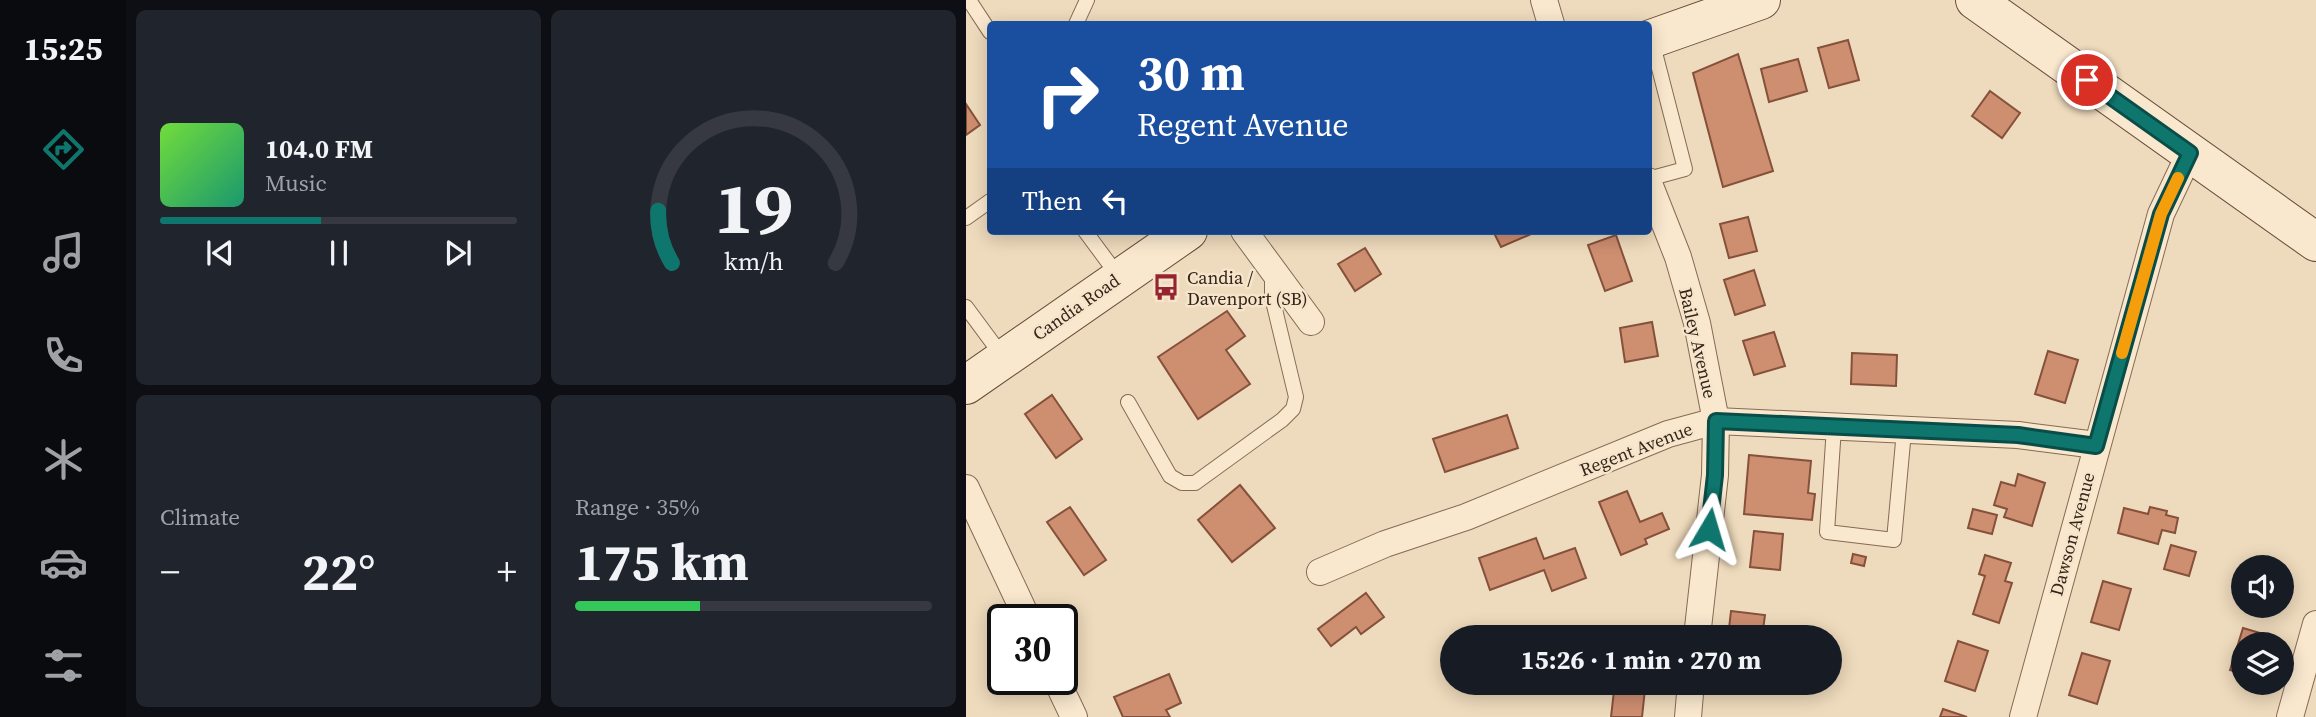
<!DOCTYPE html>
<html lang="en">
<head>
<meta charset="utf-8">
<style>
  body { margin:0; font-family:"Source Serif 4",serif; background:#20242c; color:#f1f3f6; height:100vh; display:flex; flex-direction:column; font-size:26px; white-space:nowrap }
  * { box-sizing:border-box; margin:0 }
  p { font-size:23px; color:#9ea1a6 }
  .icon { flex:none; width:38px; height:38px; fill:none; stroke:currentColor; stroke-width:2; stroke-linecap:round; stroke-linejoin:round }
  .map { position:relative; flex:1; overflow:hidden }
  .sheet { display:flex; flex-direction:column; gap:10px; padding:10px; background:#0d0f14; width:840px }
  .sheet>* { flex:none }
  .top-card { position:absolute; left:21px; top:21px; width:665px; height:214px; border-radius:7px; box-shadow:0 4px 18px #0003; background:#1a4fa0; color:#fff; overflow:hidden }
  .controls { position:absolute; left:1265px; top:555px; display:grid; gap:14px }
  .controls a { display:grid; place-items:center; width:63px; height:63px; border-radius:50%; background:#171b24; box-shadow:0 4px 18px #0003; font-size:35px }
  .speed { position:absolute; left:21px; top:604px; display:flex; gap:14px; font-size:35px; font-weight:700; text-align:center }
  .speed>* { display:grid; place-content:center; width:91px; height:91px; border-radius:50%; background:#171b24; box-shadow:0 4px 18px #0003; line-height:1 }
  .speed .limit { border:4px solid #111; border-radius:10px; background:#fff; color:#111 }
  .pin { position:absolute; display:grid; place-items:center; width:60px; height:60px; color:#fff; margin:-30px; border:4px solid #fff; border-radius:50%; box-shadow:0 2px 7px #0007 }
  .me { position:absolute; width:77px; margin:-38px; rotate:7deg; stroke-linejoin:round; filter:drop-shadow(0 0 5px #0008) }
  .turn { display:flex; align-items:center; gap:24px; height:147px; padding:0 35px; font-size:32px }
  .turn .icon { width:91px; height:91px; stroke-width:2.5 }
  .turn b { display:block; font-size:49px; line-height:60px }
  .then { display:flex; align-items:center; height:66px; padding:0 35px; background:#0003; gap:14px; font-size:26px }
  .big { font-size:52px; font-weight:700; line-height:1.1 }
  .sheet .widget { flex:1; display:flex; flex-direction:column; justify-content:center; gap:10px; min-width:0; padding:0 24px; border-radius:10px; background:#20242c }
  .sheet .dial { align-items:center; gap:0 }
  .dial svg { height:182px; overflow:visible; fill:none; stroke:#363941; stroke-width:7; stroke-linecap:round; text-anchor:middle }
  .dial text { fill:#f1f3f6; stroke:none }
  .song { display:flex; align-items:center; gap:21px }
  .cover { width:84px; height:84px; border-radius:10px; background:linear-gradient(135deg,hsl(100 70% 55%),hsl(160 70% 35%)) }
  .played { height:7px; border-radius:4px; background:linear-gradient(90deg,#0f766e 45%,#363941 45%) }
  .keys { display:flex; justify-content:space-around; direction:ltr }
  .heat { display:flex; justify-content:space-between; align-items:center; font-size:38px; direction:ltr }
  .charge { height:10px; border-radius:5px; background:linear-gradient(90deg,#34c759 35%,#363941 0) }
  .sheet .tiles { flex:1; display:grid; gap:10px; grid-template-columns:repeat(2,1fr) }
  .trip { position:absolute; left:474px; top:625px; width:402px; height:70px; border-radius:35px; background:#171b24; box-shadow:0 4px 18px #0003; font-weight:700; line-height:70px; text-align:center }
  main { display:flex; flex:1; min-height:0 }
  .tabs { display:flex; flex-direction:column; width:126px; justify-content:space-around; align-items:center; background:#090b0e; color:#9ea1a6 }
  .tabs .icon { width:49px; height:49px }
  .tabs .active { color:#0f766e }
  .tabs b { font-size:32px; color:#f1f3f6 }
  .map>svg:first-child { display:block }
  .building { fill:#ce8e70; stroke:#85513b; stroke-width:2 }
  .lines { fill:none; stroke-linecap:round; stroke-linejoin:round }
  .lane-casing { stroke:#866a55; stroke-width:16 }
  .street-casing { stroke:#866a55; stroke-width:28 }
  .secondary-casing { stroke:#674c39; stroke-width:40 }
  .lane { stroke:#f9e8ce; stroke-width:14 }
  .street { stroke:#f9e8ce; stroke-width:26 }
  .secondary { stroke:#f9e8ce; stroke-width:38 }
  .route-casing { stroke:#0a4d48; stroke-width:18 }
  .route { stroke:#0f766e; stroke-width:12 }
  .slow { stroke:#f59e0b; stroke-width:12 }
  .labels { text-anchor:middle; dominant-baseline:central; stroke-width:5; stroke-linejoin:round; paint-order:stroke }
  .poi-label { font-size:18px; fill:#34251a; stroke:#f6e5cb; text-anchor:start }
  .street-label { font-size:18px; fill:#34251a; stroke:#f6e5cb }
</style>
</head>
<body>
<main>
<nav class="tabs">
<b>15:25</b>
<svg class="icon active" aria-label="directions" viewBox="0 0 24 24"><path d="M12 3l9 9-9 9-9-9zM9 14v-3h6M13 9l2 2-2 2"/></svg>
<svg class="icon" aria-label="music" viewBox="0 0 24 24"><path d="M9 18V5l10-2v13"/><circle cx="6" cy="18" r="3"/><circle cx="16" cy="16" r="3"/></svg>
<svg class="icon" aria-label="phone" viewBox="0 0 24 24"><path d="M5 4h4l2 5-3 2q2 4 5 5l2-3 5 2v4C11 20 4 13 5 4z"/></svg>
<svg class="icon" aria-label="climate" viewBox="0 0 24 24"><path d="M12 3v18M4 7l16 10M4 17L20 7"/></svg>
<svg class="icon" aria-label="car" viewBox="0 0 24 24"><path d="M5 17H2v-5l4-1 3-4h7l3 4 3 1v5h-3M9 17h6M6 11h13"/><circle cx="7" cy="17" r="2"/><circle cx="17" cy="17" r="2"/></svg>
<svg class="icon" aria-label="filters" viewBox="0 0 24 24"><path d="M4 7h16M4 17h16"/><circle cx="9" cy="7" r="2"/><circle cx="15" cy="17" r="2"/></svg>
</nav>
<section class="sheet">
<div class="tiles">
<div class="widget">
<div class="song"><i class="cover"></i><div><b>104.0 FM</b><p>Music</p></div></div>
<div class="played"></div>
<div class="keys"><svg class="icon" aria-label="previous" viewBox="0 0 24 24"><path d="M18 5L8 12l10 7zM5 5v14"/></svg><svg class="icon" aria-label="pause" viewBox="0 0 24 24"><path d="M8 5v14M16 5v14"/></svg><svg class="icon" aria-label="next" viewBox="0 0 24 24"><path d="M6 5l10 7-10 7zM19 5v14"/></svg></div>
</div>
<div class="widget dial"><svg viewBox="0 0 100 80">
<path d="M14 69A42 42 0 1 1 86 69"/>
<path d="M14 69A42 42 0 0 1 8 46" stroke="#0f766e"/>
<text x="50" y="56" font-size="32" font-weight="700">19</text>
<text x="50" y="72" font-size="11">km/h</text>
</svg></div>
<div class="widget"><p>Climate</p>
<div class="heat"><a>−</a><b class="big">22°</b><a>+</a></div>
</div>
<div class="widget"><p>Range · 35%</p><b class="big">175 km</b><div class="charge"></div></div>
</div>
</section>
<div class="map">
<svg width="1350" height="717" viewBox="0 0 1350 717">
  <rect width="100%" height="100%" fill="#eedabc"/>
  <g class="building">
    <polygon points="882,40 893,80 863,88 852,48"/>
    <polygon points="772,54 807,171 757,187 727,73"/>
    <polygon points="832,59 841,91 803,102 795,69"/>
    <polygon points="1024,91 1054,113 1036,138 1006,116"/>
    <polygon points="0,104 14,125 0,135"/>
    <polygon points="782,217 791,251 763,258 754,224"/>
    <polygon points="527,231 572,231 535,247"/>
    <polygon points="650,235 666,281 639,291 622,245"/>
    <polygon points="399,248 415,274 389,291 372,264"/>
    <polygon points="788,270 799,305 769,315 758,280"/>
    <polygon points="261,311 279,336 260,350 284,384 232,419 192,357"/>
    <polygon points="686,322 692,356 659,362 654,328"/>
    <polygon points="808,332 819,366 788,375 777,341"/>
    <polygon points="1082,351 1112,360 1099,403 1069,394"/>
    <polygon points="886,353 931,355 930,386 885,384"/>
    <polygon points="86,395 116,439 90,458 59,414"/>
    <polygon points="541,415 552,448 479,472 467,439"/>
    <polygon points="783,455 845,461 842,493 849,494 846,520 778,514"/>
    <polygon points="1052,474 1079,483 1066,526 1038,517 1041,509 1028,505 1035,482 1049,486"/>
    <polygon points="274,485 309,528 266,562 232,520"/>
    <polygon points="661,491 674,522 696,513 703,529 679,539 681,544 655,555 633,502"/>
    <polygon points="104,507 140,560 118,575 81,522"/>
    <polygon points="1184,507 1201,511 1200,515 1212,518 1209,533 1196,530 1192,544 1152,533 1158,508 1182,514"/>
    <polygon points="1007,509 1031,515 1026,534 1002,528"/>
    <polygon points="788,531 817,534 814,570 784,567"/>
    <polygon points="570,538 578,559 609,548 620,578 586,591 578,570 524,590 513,558"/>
    <polygon points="1205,545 1230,552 1223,576 1198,569"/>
    <polygon points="887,554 900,557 898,566 885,563"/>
    <polygon points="1019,555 1045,563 1039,581 1046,583 1033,623 1007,614 1019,576 1013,574"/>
    <polygon points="1137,581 1165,589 1153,630 1125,622"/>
    <polygon points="400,593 418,617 395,634 390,627 365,646 352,629"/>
    <polygon points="765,611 799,615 796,637 762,637"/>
    <polygon points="1277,628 1304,636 1302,644 1278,644 1278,674 1264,670"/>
    <polygon points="992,641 1022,651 1009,691 979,681"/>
    <polygon points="1116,653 1144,661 1131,704 1103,695"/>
    <polygon points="203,674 215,703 200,710 204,717 157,717 148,697"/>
    <polygon points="649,682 665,682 664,687 679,689 676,717 645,717"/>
    <polygon points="977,709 1001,717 974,717"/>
  </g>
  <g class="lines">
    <defs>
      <g id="lane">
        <polyline points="3,0 24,32"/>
        <polyline points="110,24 121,0"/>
        <polyline points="682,179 719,169 686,41"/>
        <polyline points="0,218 24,201"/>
        <polyline points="119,231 153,277"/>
        <polyline points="0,307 37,357"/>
        <polyline points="162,402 204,476 216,483 229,483 316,420 327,409 330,397 306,297 306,272"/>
        <polyline points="868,427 861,532 928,540 938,431"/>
      </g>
      <g id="street">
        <polyline points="578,0 585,24"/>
        <polyline points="682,181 712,257 731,323 750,421 749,475 731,637"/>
        <polyline points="278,231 345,322"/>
        <polyline points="0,488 62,620"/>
        <polyline points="354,572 419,544 500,517 702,434 750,421 1052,435 1130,445"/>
        <polyline points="90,679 108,717"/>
        <polyline points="722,717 725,682"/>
        <polyline points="1057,717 1195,214 1224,153"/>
        <polyline points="1324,717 1350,624"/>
      </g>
      <g id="secondary">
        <polyline points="1009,0 1350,242"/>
        <polyline points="682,40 795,0"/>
        <polyline points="0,385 222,231"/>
      </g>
    </defs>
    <use href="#lane" class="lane-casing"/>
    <use href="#street" class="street-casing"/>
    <use href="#secondary" class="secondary-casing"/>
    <use href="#lane" class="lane"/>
    <use href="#street" class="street"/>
    <use href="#secondary" class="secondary"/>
  </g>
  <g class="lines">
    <defs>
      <polyline id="route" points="743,529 749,475 750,421 1052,435 1130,446 1195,214 1224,153 1121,80"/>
    </defs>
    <use href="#route" class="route-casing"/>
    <use href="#route" class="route"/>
    <polyline class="slow" points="1156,353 1195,214 1212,178"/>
  </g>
  <defs>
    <symbol id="bus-bare" viewBox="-9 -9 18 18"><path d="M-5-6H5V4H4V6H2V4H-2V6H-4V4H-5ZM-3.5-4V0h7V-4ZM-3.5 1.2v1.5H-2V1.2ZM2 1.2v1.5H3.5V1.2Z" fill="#962430" stroke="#f6e5cb" stroke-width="2.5" paint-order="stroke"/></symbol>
  </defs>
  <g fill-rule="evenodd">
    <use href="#bus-bare" x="181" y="268" width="38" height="38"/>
  </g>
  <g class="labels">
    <g class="poi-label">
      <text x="221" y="277">Candia /<tspan x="221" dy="21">Davenport (SB)</tspan></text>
    </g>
    <g class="street-label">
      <text transform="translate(110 307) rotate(-35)">Candia Road</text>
      <text transform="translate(732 343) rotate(77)">Bailey Avenue</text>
      <text transform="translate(670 449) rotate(-21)">Regent Avenue</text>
      <text transform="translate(1106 534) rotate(-75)">Dawson Avenue</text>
    </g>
  </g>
</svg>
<div class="controls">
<a><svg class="icon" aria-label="sound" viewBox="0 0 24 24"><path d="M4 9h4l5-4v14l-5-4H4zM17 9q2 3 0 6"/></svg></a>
<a><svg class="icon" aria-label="layers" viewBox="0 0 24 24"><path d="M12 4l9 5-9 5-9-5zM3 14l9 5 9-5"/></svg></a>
</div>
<div class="speed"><div class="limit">30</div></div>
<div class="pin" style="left:1121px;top:80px;background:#d93025"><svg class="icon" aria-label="arrive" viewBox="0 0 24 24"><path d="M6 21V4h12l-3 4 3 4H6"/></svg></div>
<svg class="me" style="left:743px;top:529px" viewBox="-20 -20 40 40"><path d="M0-17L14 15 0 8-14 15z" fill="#0f766e" stroke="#fff" stroke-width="4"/></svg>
<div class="trip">15:26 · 1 min · 270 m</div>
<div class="top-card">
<div class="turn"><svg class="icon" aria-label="right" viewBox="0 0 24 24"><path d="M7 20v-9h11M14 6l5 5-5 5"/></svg><div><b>30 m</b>Regent Avenue</div></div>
<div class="then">Then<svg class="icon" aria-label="left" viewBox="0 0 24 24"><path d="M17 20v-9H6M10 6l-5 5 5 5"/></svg></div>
</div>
</div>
</main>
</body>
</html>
